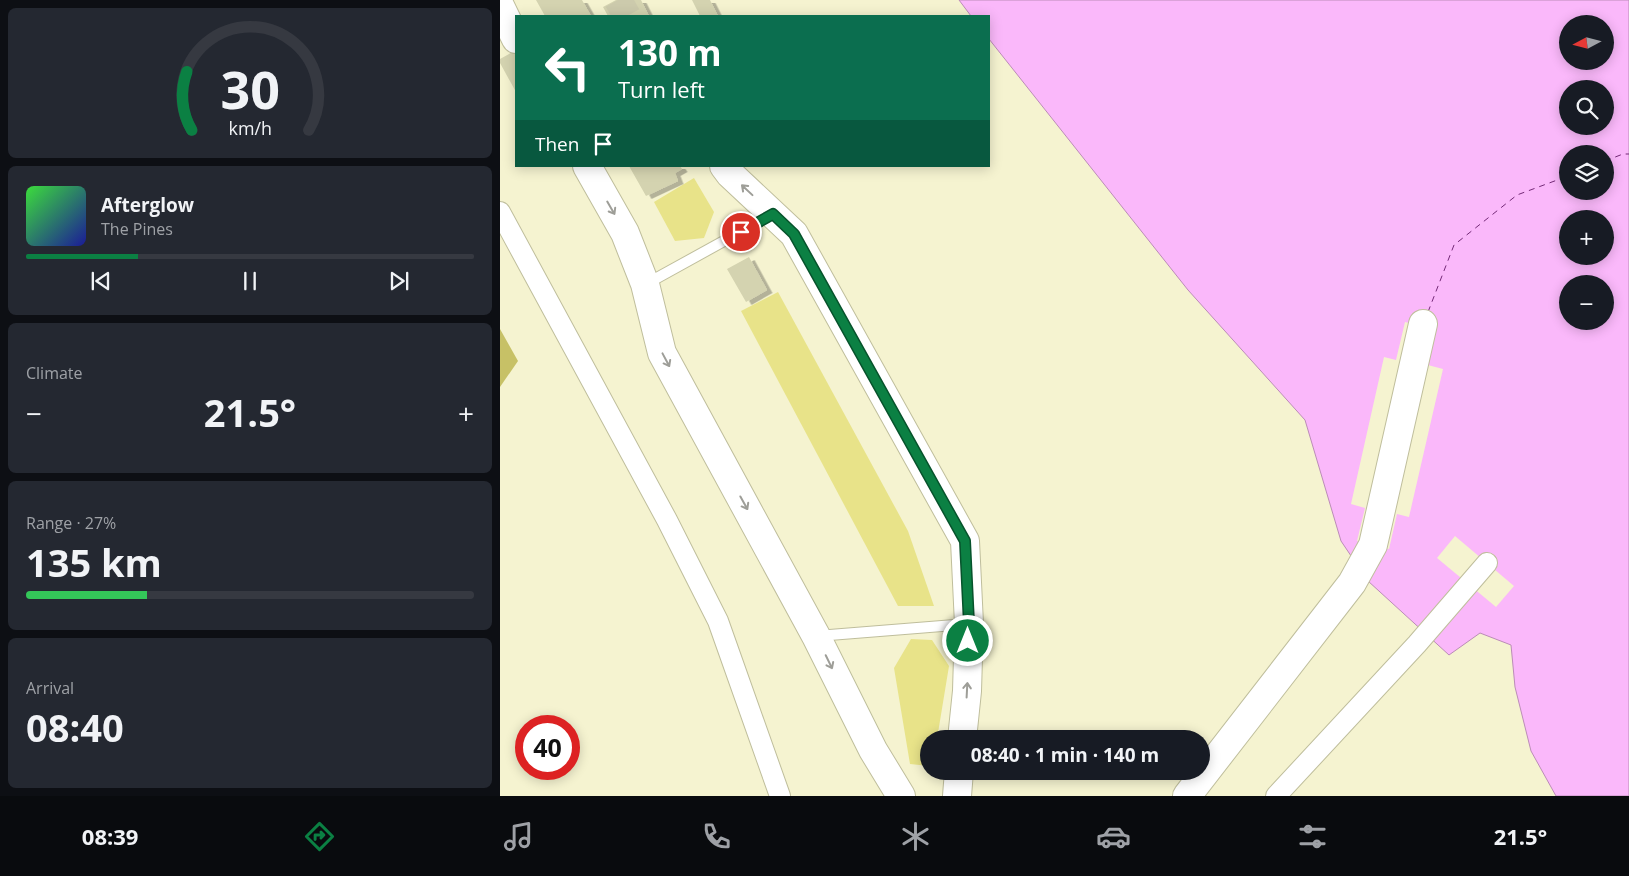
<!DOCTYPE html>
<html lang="en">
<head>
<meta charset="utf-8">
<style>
  body { margin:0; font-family:"Open Sans",sans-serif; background:#242831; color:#f1f3f6; height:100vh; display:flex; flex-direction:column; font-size:19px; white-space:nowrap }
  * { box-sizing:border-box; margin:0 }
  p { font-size:16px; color:#9ea1a6 }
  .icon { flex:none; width:28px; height:28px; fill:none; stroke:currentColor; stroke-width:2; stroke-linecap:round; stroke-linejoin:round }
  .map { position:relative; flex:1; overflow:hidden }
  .panel { display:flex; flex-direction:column; gap:8px; padding:8px; background:#0d0f14; width:500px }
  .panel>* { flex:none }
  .hud { position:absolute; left:15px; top:15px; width:475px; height:152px; border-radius:0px; box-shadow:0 2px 12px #0003; background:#0b6e4f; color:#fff; overflow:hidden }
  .needle { width:32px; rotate:263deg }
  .buttons { position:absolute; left:1059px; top:15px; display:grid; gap:10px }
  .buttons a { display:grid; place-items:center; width:55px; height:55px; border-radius:50%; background:#171b24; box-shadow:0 2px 12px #0003; font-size:25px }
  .speed { position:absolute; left:15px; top:715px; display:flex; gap:10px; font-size:25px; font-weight:700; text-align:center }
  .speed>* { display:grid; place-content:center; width:65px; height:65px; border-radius:50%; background:#171b24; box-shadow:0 2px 12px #0003; line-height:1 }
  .speed .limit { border:8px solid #d22; background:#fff; color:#111 }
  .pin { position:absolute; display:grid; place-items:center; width:42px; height:42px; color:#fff; margin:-21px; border:2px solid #fff; border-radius:50%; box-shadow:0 1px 5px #0007 }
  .me { position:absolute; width:55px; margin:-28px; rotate:0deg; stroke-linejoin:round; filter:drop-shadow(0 0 4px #0008) }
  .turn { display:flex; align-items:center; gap:18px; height:105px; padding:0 20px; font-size:22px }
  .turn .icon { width:65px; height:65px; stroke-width:2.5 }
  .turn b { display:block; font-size:35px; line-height:42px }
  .then { display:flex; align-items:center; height:48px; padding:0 20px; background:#0003; gap:10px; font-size:19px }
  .big { font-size:38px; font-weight:700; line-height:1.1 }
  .panel .tile { flex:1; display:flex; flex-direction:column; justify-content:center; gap:8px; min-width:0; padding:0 18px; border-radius:8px; background:#242831 }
  .panel .dial { align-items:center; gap:0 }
  .dial svg { height:130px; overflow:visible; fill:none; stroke:#363941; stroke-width:7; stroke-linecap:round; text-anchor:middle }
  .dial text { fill:#f1f3f6; stroke:none }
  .song { display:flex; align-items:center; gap:15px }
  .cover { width:60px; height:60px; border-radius:8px; background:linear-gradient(135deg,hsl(120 70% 55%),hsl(240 70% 35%)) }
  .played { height:5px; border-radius:2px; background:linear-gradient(90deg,#0b8043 25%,#363941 25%) }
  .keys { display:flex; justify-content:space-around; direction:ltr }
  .heat { display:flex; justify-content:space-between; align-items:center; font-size:28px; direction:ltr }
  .charge { height:8px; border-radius:4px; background:linear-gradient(90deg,#34c759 27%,#363941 0) }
  .trip { position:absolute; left:420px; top:730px; width:290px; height:50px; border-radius:25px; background:#171b24; box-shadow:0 2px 12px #0003; font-weight:700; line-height:50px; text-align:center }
  .menu { display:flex; height:80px; justify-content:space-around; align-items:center; background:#090b0e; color:#9ea1a6 }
  .menu .icon { width:35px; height:35px }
  .menu .selected { color:#0b8043 }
  .menu b { font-size:22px; color:#f1f3f6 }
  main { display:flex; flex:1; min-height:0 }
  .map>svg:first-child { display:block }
  .green { fill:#e8e389 }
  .forest { fill:#c7c166 }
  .water { fill:#fab8fa; stroke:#bb8cb7; fill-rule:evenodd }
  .pier { fill:#f5f3d0 }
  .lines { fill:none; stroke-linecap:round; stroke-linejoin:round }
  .ferry { stroke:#742a77; stroke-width:1; stroke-dasharray:6 5; stroke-linecap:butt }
  .building { fill:#d4d3b0; filter:url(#shadow) }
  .secondary-tunnel { stroke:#cccaac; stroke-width:28; stroke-dasharray:28 14; stroke-linecap:butt }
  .lane-casing { stroke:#bfbe9c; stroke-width:12 }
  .street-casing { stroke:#bfbe9c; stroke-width:22 }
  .secondary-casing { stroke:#bfbe9c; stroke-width:30 }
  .lane { stroke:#fff; stroke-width:10 }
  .street { stroke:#fff; stroke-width:20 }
  .secondary { stroke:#fff; stroke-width:28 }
  .oneway { stroke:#9e9e98 }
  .route-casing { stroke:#07532c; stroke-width:12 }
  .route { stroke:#0b8043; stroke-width:9 }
</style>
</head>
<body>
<main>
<section class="panel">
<div class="tile dial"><svg viewBox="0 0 100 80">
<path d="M14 69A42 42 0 1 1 86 69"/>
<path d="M14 69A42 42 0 0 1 11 33" stroke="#0b8043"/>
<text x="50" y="56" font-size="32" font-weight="700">30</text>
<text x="50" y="72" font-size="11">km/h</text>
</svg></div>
<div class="tile">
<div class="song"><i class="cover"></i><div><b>Afterglow</b><p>The Pines</p></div></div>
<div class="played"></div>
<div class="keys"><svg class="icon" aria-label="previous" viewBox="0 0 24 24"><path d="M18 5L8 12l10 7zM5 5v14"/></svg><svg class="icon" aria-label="pause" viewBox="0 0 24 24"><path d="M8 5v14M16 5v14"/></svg><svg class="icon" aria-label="next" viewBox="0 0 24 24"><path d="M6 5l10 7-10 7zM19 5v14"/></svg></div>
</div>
<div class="tile"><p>Climate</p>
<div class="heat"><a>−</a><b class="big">21.5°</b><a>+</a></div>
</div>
<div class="tile"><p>Range · 27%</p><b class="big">135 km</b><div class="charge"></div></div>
<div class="tile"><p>Arrival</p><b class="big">08:40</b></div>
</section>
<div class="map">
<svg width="1129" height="796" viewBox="0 0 1129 796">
  <defs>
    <filter id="shadow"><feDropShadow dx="5.5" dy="3" stdDeviation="0" flood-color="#0004"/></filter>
  </defs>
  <rect width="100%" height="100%" fill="#f5f3d0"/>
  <g class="green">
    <polygon points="194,178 214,212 204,238 175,241 154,202"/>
    <polygon points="278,292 408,531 434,606 398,606 241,311"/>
    <polygon points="411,639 432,640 449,666 437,739 429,739 429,766 410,764 394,668"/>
  </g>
  <polygon class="forest" points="0,329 18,361 0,387"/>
  <path class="water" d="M459 0H1129V796H1056L1031 751 1015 687 1011 645 980 633 949 655 868 581 841 541 805 420 688 290 489 39V16H471ZM1068 24H1105V61H1068ZM1068 89H1105V126H1068ZM1068 154H1105V191H1068ZM1068 219H1105V256H1068ZM1068 284H1105V321H1068Z"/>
  <g class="pier">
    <polygon points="905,322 932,329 924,364 943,369 909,517 897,514 889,549 857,541 865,508 851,504 884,357 896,360"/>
    <polygon points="955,536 1014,586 996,607 937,558"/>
  </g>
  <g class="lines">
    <g class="ferry">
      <polyline points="1105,161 1123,154 1129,154"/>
      <polyline points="928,312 954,245 1017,195 1068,176"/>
    </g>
  </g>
  <g class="building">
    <polygon points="36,0 82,0 91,16 45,16"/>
    <polygon points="116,0 141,0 149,16 108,16 103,7"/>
    <polygon points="192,0 210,0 218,16 200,16"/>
    <polygon points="16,50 16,92 0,63 0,59"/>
    <polygon points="129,166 180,166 182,169 175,173 178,181 146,196"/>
    <polygon points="249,257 267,290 246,302 227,269"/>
  </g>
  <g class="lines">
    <polyline class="secondary-tunnel" points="118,0 127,16"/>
    <defs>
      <g id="lane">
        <polyline points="146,284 271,215"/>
        <polyline points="317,636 467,624"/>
      </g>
      <g id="street">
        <polyline points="0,212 167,520 218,621 280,796"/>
        <polyline points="776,796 917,644 987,563"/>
      </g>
      <g id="secondary">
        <polyline points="0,6 16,39"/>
        <polyline points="87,166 125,233 145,284 162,353 316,636 373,750 401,796"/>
        <polyline points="224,166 230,174 294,234 465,541 469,624 467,691 462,739"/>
        <polyline points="457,796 459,771"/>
        <polyline points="687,796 852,583 873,545 923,324"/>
      </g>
    </defs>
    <use href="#lane" class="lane-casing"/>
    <use href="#street" class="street-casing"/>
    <use href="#secondary" class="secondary-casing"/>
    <use href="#lane" class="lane"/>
    <use href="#street" class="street"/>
    <use href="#secondary" class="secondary"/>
  </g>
  <defs><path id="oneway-shaft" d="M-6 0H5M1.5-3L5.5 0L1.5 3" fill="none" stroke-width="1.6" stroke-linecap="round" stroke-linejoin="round" transform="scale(1.25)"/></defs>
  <g class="oneway">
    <use href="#oneway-shaft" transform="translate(247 190) rotate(-137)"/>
    <use href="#oneway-shaft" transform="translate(111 208) rotate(60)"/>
    <use href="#oneway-shaft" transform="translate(166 360) rotate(62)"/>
    <use href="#oneway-shaft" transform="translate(244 503) rotate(61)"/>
    <use href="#oneway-shaft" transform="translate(329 662) rotate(64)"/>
    <use href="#oneway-shaft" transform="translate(467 690) rotate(-87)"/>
  </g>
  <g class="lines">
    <defs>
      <polyline id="route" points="241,232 273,214 294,234 465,541 469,624 468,641"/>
    </defs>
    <use href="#route" class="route-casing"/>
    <use href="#route" class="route"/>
  </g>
</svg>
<div class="buttons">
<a><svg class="needle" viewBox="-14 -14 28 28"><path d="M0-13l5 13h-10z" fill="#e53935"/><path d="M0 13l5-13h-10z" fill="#9ea1a6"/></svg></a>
<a><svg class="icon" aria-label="search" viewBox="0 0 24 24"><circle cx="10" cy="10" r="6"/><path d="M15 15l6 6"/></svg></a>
<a><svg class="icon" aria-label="layers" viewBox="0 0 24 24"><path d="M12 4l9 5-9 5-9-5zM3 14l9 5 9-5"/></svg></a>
<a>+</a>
<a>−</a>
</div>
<div class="speed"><div class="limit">40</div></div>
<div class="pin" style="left:241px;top:232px;background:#d93025"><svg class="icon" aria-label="arrive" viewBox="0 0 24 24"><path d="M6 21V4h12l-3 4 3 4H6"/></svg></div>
<svg class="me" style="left:468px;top:641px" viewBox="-20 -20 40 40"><circle r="17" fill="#0b8043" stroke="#fff" stroke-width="3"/><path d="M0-11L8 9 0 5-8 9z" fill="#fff"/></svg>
<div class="trip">08:40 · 1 min · 140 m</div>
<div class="hud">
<div class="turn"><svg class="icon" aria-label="left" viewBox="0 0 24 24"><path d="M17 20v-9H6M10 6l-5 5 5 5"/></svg><div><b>130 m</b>Turn left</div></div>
<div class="then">Then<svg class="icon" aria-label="arrive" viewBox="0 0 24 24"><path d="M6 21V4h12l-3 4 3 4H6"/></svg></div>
</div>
</div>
</main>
<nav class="menu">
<b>08:39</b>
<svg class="icon selected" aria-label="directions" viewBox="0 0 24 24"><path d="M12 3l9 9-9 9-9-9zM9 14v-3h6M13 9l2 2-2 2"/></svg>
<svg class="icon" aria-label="music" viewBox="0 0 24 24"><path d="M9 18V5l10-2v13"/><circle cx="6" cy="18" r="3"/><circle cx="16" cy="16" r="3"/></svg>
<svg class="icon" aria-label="phone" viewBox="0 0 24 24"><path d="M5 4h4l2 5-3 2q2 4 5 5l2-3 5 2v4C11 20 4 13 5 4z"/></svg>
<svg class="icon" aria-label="climate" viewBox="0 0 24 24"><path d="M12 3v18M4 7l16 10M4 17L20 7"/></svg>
<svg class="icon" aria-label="car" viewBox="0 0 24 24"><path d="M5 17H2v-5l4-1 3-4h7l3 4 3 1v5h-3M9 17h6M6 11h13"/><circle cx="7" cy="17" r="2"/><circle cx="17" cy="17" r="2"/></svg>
<svg class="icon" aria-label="filters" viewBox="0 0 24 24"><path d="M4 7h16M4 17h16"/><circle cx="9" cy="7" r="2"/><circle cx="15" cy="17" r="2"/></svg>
<b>21.5°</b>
</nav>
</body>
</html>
